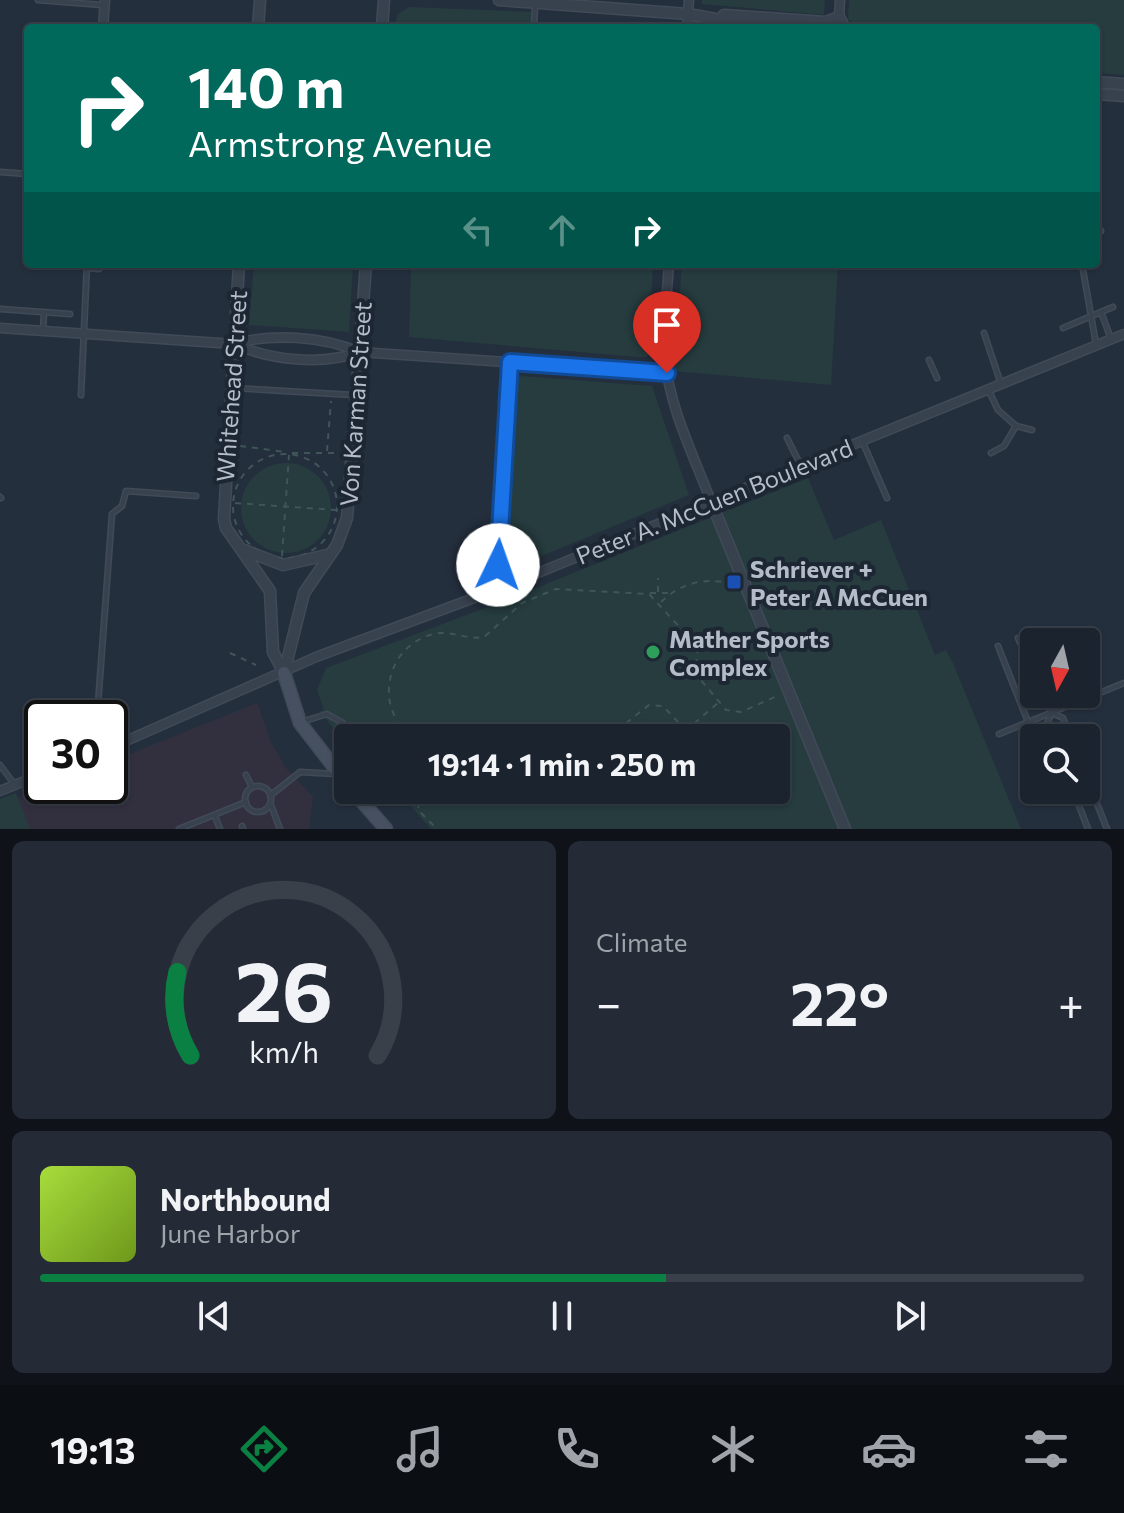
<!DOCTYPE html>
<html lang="en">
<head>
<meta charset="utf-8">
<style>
  body { margin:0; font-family:Commissioner,sans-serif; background:#242b36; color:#f1f3f6; height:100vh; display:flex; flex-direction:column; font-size:30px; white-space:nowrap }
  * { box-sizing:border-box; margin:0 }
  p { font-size:26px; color:#a0a4aa }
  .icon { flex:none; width:44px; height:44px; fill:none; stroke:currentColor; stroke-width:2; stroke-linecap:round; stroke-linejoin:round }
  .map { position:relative; height:829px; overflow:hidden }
  .details { display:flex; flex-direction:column; gap:12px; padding:12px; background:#0f1319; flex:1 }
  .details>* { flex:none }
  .top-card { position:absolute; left:24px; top:24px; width:1076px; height:244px; border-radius:8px; box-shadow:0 2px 6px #0004,0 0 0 2px #39404a; background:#00695c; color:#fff; overflow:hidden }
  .needle { width:52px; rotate:188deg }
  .controls { position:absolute; left:1020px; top:628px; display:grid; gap:16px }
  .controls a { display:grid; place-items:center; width:80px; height:80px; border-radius:8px; background:#1b232e; box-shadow:0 2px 6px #0004,0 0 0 2px #39404a; font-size:40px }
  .speed { position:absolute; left:24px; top:700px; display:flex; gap:16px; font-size:40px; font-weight:700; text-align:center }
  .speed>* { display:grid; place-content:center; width:104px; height:104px; border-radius:50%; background:#1b232e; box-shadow:0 2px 6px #0004,0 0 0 2px #39404a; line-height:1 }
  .speed .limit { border:4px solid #111; border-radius:12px; background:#fff; color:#111 }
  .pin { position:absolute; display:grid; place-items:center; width:68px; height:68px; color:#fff; margin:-82px -34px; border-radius:50% 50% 50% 0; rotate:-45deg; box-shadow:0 0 8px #0007 }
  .pin .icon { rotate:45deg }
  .me { position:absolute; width:88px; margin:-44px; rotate:3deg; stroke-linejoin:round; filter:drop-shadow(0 0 6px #0008) }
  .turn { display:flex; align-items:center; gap:28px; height:168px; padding:0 32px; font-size:36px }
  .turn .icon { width:104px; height:104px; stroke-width:2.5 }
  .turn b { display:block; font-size:56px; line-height:68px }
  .lanes { display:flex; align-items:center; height:76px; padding:0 32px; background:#0003; justify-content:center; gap:40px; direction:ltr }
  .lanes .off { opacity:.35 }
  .big { font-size:60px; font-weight:700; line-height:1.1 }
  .details .card { flex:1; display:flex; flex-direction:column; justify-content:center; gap:12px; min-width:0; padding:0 28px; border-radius:12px; background:#242b36 }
  .details .dial { align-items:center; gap:0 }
  .dial svg { height:208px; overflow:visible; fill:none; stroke:#39404a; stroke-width:7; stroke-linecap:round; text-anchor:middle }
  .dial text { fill:#f1f3f6; stroke:none }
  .song { display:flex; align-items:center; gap:24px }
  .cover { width:96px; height:96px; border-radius:12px; background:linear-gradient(135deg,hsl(80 70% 55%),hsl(80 70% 35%)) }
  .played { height:8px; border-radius:4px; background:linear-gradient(90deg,#0b8043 60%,#39404a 60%) }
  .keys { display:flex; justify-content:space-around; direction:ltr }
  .heat { display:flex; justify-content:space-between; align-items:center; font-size:44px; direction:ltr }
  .details .tiles { flex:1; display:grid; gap:12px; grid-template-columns:1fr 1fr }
  .card:last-child { grid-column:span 2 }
  .trip { position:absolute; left:334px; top:724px; width:456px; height:80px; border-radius:8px; background:#1b232e; box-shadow:0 2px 6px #0004,0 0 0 2px #39404a; font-weight:700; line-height:80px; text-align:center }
  .tabs { display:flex; height:128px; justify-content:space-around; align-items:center; background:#0b0e12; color:#a0a4aa }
  .tabs .icon { width:56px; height:56px }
  .tabs .on { color:#0b8043 }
  .tabs b { font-size:36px; color:#f1f3f6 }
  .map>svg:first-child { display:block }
  .medical { fill:#32303f }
  .green { fill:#263c3f }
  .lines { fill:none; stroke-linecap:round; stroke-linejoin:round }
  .service-casing { stroke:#414a57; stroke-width:7 }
  .minor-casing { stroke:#414a57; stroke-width:11 }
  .tertiary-casing { stroke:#414a57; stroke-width:13 }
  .secondary-casing { stroke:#414a57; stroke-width:15 }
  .path { stroke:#3f5557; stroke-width:2; stroke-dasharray:6 6; stroke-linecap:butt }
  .service { stroke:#38414e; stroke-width:4 }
  .minor { stroke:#38414e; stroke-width:8 }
  .tertiary { stroke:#38414e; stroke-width:10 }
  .secondary { stroke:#465061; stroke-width:12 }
  .route-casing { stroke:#114b97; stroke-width:20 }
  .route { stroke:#1a73e8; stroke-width:14 }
  .transit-dot { fill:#1a4fb4; stroke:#1d2633; stroke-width:3 }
  .leisure-dot { fill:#2e9e5b; stroke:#1d2633; stroke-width:3 }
  .labels { text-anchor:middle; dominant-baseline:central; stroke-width:8; stroke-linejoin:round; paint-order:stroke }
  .street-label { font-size:24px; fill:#b4bcc9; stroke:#1d2633 }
  .poi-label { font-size:24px; font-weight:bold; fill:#b4bcc9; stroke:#1d2633; text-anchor:start }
</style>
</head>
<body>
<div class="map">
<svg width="1124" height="829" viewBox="0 0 1124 829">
  <rect width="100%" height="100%" fill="#242f3e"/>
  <polygon class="medical" points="257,703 271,742 285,767 313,797 309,829 0,829 0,805 49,786 110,786 110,762"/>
  <g class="green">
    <polygon points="702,0 825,0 824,15 702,4"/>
    <polygon points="849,0 1124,0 1124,75 1096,73 1096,28 859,28 848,19"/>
    <polygon points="409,7 534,12 534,28 394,28 398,14"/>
    <polygon points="254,264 353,264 349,332 249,325"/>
    <polygon points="428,264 653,264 649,342 652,348 647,357 637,357 409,337 411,267 428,268"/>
    <polygon points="682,264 838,264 831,385 674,371"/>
    <polygon points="509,375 652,386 689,495 501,573"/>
    <circle cx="286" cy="508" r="45"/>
    <polygon points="808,478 834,540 881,520 935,655 946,650 953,663 1021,829 431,829 396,790 776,790 776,738 348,738 348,748 320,711 324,710 317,690 326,668 514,597"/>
    <polygon points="16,793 30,829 0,829 0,799"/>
  </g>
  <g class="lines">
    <defs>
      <g id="service">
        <polyline points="38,0 102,5"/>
        <polyline points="534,28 535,5"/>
        <polyline points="1096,123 1098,97"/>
        <polyline points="0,172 28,174"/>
        <polyline points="1096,232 1101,231"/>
        <polyline points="1082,264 1096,344"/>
        <polyline points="87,268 99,269"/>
        <polyline points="0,309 70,314"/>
        <polyline points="1101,312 1111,339"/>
        <polyline points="1063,328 1113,307"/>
        <polyline points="43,331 44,313"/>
        <polyline points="984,333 1001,384"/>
        <polyline points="929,360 937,378"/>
        <polyline points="234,388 353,395"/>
        <polyline points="988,389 998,410 1016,426 1004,446 991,453"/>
        <polyline points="81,395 87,264"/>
        <polyline points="1016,426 1032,430"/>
        <polyline points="787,438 800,464"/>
        <polyline points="863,443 887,498"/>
        <polyline points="0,497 1,498"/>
        <polyline points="1018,638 1034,674"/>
        <polyline points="998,646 1028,722"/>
        <polyline points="1043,694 1052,713 1063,718 1071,738"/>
        <polyline points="1051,715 1047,723 1053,738"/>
        <polyline points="97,718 112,514 122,506 126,491 196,496"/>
        <polyline points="301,722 327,714 343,723 355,738"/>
        <polyline points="999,734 1124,683"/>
        <polyline points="0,765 15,785"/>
        <polyline points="246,775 252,787"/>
        <polyline points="1086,776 1107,829"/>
        <circle cx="258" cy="799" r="13"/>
        <polyline points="1073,790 1088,829"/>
        <polyline points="271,795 300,772 336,774"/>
        <polyline points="271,805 280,829"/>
        <polyline points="215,816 220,829"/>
        <polyline points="242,826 243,829"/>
        <polyline points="179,829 246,802"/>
      </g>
      <g id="minor">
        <polyline points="839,17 840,0"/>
        <polyline points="103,28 105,0"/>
        <polyline points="687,28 689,0"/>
        <path d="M669 264C667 295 663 326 665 357 669 408 694 456 712 504"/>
        <path d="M0 328 234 344C271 333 323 336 359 352L667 373"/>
        <path d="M234 344C270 360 322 366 359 352"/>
        <polyline points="506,586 498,565 510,362"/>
        <polyline points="110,748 316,657 506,586 1124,334"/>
        <polyline points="0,791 42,774"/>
      </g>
      <g id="tertiary">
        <polyline points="499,0 688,14 765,28"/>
        <polyline points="724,15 825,22 839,17 845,28"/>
        <polyline points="258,28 260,0"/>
        <polyline points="382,28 384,0"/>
        <polyline points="1096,82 1124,84"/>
        <polyline points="1096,94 1124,96"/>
        <polyline points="239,264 224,519 226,528 270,591 273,652 284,673"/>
        <polyline points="712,504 845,829"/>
        <polyline points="244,550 283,565 327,555"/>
        <polyline points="284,673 304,593 337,545 347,518 366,264"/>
      </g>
      <g id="secondary">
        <polyline points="284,673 300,723 348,785"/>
        <polyline points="352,790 386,829"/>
      </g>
    </defs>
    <use href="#service" class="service-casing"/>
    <use href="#minor" class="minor-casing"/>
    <use href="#tertiary" class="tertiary-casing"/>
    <use href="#secondary" class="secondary-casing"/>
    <g class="path">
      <polyline points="240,446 286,452"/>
      <polyline points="327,451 331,401"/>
      <polyline points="292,453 342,453"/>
      <circle cx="285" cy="506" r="52"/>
      <polyline points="235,503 336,510"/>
      <polyline points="282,556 289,455"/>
      <polyline points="658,592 658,578"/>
      <polyline points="650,593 668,593"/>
      <path d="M661 602C682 582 704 578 731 583"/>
      <polyline points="230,653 256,665"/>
      <path d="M404 738C399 725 390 710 389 696 387 664 408 637 440 633 455 632 469 640 484 637L522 603 556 589 649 594 698 647 695 673 726 710 741 712 777 696"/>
      <polyline points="607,738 649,705 663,706 678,722 690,727 719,702"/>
      <polyline points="420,790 418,810 437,829"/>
      <polyline points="619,790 626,798 640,795"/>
    </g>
    <use href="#service" class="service"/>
    <use href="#minor" class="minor"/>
    <use href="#tertiary" class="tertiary"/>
    <use href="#secondary" class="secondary"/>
  </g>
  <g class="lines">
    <defs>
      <polyline id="route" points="498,565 510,362 667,373"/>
    </defs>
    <use href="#route" class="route-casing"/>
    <use href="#route" class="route"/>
  </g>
  <rect class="transit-dot" x="726" y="574" width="16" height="16" rx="4"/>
  <circle class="leisure-dot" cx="653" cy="652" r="8"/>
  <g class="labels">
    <g class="street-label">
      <text transform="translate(231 386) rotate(-86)">Whitehead Street</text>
      <text transform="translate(355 404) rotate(-86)">Von Karman Street</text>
      <text transform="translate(714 501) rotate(-22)">Peter A. McCuen Boulevard</text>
    </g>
    <g class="poi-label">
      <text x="750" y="568">Schriever +<tspan x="750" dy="28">Peter A McCuen</tspan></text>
      <text x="669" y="638">Mather Sports<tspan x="669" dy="28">Complex</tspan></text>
    </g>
  </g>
</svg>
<div class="controls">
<a><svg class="needle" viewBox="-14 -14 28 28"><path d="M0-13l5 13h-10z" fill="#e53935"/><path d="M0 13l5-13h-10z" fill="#a0a4aa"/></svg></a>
<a><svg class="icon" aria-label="search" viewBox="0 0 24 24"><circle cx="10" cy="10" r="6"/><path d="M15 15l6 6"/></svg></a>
</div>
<div class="speed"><div class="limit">30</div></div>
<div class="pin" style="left:667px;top:373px;background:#d93025"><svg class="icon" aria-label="arrive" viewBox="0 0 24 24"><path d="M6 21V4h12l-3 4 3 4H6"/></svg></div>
<svg class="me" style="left:498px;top:565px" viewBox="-20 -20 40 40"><circle r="19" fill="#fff"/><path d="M0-13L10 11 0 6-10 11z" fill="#1a73e8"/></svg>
<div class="trip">19:14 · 1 min · 250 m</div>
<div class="top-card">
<div class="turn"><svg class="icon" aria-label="right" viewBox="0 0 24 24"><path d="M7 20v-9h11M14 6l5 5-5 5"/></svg><div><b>140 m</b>Armstrong Avenue</div></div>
<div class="lanes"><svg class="icon off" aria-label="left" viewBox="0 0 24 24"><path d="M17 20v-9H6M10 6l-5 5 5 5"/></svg><svg class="icon off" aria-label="ahead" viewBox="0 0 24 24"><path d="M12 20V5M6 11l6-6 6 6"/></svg><svg class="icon" aria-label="right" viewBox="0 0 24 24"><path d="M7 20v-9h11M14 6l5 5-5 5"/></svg></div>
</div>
</div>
<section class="details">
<div class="tiles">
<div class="card dial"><svg viewBox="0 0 100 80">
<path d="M14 69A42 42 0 1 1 86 69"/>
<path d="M14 69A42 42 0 0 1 9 37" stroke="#0b8043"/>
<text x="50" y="56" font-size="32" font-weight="700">26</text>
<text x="50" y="72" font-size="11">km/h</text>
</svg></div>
<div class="card"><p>Climate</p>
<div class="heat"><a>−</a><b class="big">22°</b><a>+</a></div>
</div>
<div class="card">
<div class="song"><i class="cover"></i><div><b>Northbound</b><p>June Harbor</p></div></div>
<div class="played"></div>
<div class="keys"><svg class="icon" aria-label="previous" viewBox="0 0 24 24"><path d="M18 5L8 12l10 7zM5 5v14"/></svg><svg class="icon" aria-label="pause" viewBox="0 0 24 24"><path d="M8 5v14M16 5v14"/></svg><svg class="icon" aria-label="next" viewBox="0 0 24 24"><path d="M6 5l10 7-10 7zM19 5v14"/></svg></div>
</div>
</div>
</section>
<nav class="tabs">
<b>19:13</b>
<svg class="icon on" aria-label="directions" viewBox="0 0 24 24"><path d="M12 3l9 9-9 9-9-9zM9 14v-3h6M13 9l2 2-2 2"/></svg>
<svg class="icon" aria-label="music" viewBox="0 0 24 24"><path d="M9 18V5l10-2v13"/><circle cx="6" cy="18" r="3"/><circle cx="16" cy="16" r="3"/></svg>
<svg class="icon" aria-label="phone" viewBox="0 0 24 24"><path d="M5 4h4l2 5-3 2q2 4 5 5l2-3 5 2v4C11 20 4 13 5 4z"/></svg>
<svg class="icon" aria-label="climate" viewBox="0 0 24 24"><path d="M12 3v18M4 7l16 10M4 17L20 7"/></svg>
<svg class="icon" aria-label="car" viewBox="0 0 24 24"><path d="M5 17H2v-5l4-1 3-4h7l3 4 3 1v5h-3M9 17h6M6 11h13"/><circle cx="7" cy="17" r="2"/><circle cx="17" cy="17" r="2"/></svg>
<svg class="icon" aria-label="filters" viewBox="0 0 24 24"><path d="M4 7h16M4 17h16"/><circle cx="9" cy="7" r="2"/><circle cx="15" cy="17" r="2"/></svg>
</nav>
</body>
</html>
